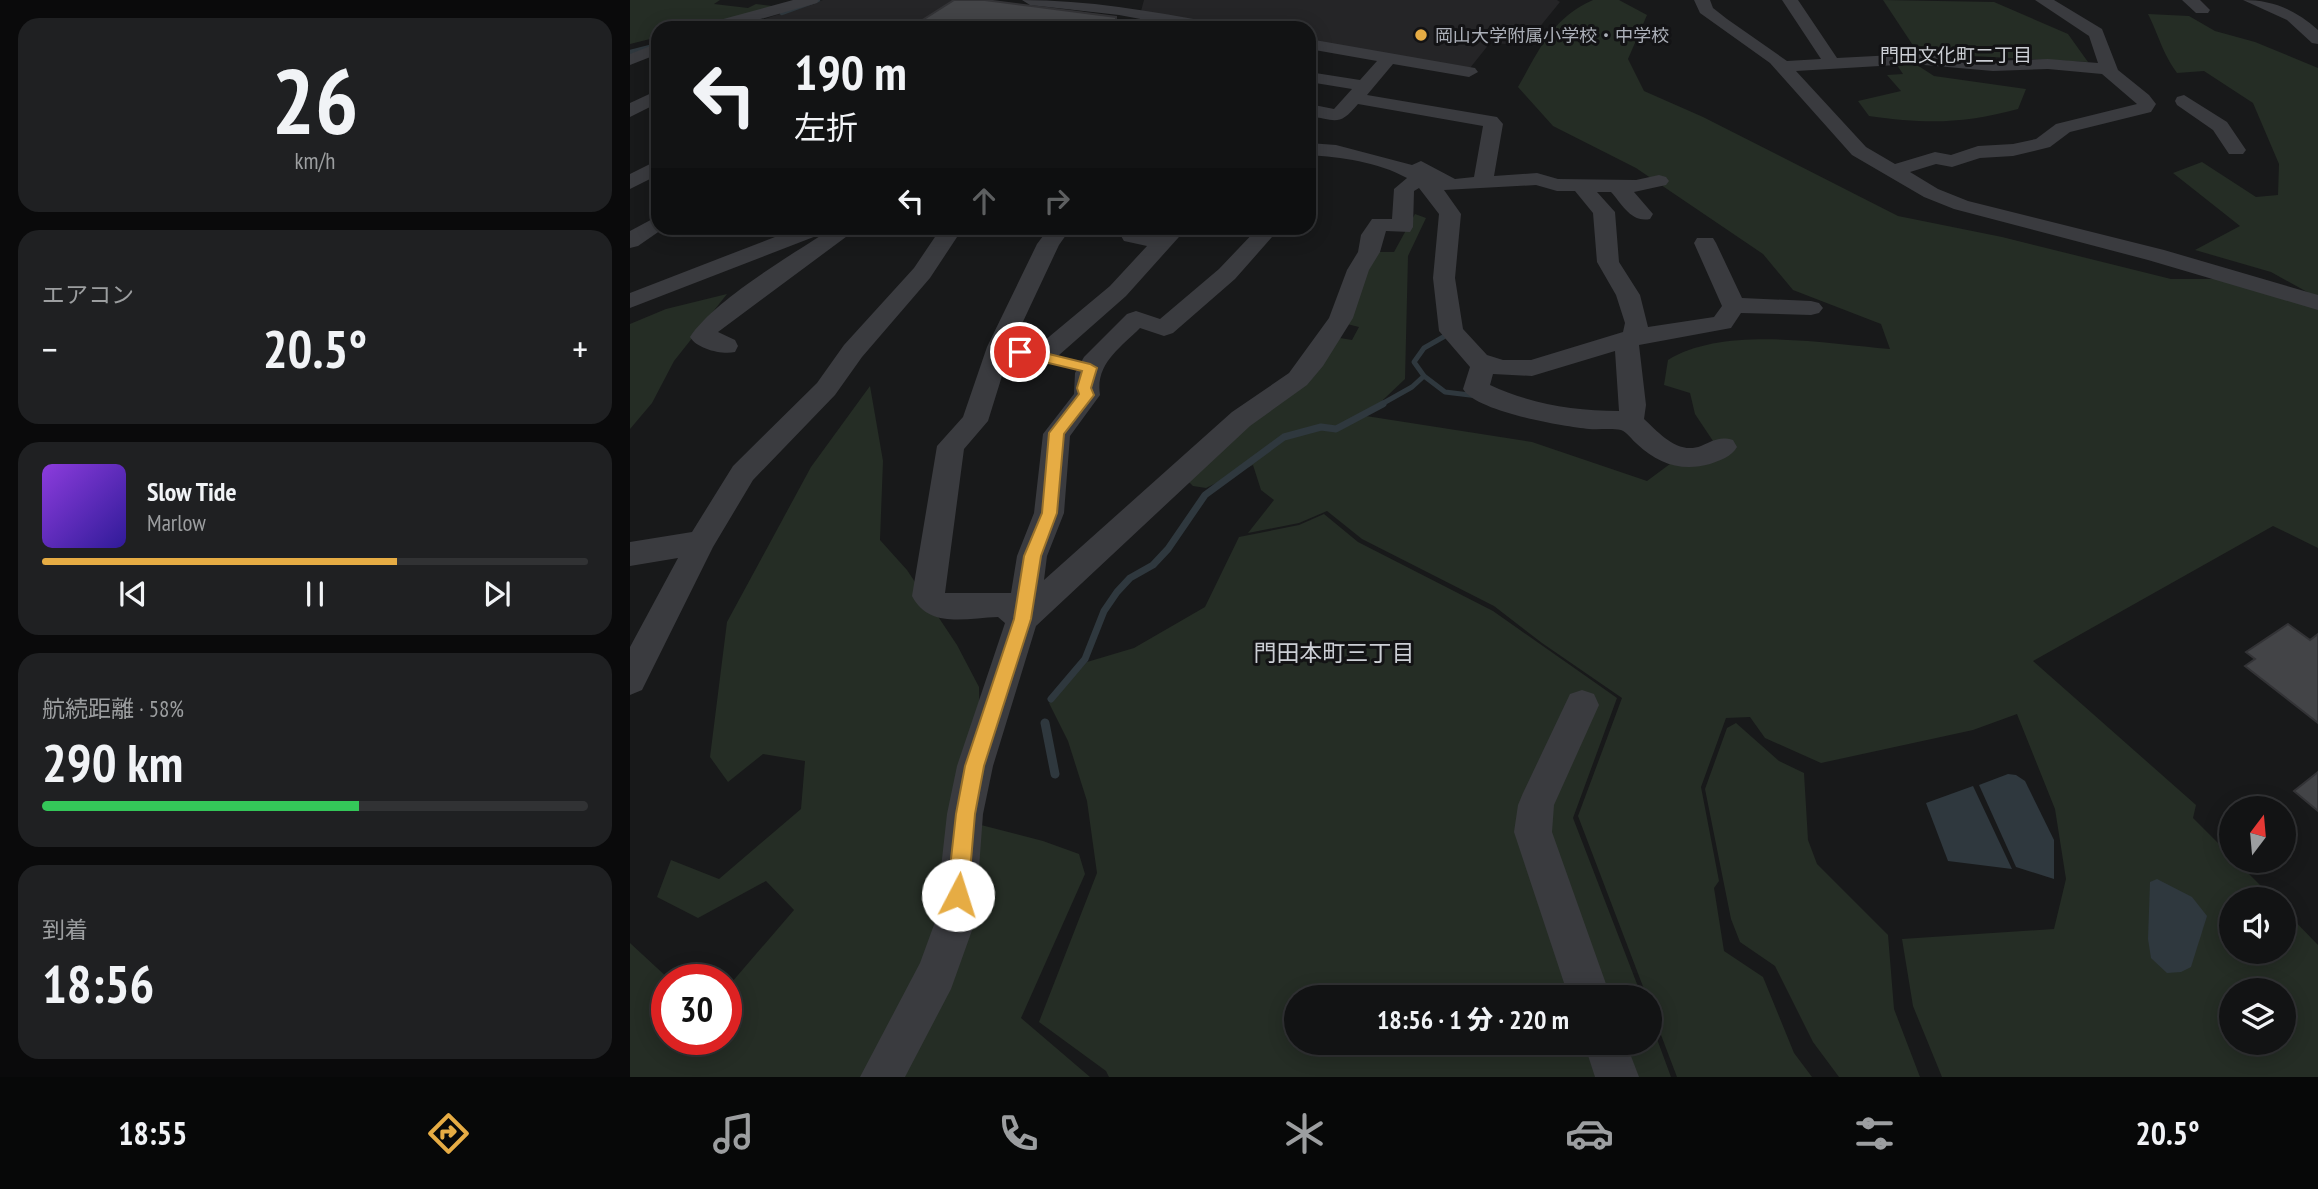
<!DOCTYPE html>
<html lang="ja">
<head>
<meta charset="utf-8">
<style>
  body { margin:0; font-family:"PT Sans Narrow","Noto Sans JP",sans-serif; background:#1f2022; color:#f1f3f6; height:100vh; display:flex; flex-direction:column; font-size:26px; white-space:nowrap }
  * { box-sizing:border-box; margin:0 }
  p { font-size:23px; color:#9c9ea0 }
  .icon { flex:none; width:38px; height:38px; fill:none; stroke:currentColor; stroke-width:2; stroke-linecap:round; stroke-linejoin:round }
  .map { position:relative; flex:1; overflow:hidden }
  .drawer { display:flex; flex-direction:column; gap:18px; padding:18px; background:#0a0a0b; width:630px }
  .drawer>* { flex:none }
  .guide { position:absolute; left:21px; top:21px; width:665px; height:214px; border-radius:21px; box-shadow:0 4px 18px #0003,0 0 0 2px #313234; background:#121314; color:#f1f3f6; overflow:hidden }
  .needle { width:46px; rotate:16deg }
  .controls { position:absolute; left:1589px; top:796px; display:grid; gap:14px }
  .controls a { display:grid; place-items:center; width:77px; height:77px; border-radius:50%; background:#121314; box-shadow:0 4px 18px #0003,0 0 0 2px #313234; font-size:35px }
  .speed { position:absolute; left:21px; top:964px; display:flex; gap:14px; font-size:35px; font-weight:700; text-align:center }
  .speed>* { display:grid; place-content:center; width:91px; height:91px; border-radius:50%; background:#121314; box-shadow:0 4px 18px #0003,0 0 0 2px #313234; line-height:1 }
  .speed .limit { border:10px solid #d22; background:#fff; color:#111 }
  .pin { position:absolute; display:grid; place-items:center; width:60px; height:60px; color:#fff; margin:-30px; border:4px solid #fff; border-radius:50%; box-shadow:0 2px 7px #0007 }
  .me { position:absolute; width:77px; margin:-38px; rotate:5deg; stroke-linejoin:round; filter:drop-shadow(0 0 5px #0008) }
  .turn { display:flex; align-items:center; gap:24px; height:147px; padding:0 28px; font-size:32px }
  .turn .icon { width:91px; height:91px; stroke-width:2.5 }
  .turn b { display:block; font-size:49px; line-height:60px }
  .lanes { display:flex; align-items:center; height:66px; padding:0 28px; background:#0003; justify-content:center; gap:35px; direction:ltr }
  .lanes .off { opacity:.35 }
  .big { font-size:52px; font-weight:800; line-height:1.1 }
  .drawer .widget { flex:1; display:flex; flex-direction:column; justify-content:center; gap:10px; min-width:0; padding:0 24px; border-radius:21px; background:#1f2022 }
  .drawer .dial { align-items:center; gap:0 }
  .dial b { font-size:91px; line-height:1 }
  .song { display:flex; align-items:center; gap:21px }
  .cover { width:84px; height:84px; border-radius:10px; background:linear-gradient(135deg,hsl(270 70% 55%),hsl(250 70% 35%)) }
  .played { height:7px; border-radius:4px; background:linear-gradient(90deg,#e6ac44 65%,#313234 65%) }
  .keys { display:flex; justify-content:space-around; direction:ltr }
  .heat { display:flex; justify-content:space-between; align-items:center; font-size:38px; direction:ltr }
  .charge { height:10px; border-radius:5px; background:linear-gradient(90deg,#34c759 58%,#313234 0) }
  .trip { position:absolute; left:654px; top:985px; width:378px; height:70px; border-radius:35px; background:#121314; box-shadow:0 4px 18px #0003,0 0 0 2px #313234; font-weight:800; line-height:70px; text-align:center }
  .tab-bar { display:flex; height:112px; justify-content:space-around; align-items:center; background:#070808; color:#9c9ea0 }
  .tab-bar .icon { width:49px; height:49px }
  .tab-bar .active { color:#e6ac44 }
  .tab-bar b { font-size:32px; color:#f1f3f6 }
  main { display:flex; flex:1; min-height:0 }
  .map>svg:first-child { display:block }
  .built { fill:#252527 }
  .green { fill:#252d25; fill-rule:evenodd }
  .water { fill:#2f383e }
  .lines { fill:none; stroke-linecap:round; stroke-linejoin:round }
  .stream-far3 { stroke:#2f383e; stroke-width:4.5 }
  .stream-far2 { stroke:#2f383e; stroke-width:5 }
  .stream-far1 { stroke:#2f383e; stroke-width:7 }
  .stream { stroke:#2f383e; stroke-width:9 }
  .building { fill:#434447; stroke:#333336; stroke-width:2 }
  .minor { fill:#3a3b3f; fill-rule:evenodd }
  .route { fill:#e6ac44; stroke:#96702c; stroke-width:2 }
  .poi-dot { fill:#e6ac44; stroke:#131315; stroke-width:2.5 }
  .labels { text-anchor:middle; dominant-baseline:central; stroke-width:6; stroke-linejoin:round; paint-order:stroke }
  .far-poi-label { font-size:18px; fill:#acb0b9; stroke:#131315; text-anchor:start }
  .far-neighbourhood-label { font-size:19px; fill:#cccfd5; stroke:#131315 }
  .neighbourhood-label { font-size:23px; fill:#cccfd5; stroke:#131315 }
</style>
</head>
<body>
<main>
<section class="drawer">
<div class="widget dial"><b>26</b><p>km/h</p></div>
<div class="widget"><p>エアコン</p>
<div class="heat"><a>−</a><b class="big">20.5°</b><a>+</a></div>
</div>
<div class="widget">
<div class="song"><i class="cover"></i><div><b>Slow Tide</b><p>Marlow</p></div></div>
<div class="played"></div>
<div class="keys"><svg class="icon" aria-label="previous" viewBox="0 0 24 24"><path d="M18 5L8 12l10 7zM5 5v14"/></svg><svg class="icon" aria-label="pause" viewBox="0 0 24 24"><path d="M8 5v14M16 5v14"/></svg><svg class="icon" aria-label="next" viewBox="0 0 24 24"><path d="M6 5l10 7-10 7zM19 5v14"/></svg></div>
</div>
<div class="widget"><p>航続距離 · 58%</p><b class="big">290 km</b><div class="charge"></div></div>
<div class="widget"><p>到着</p><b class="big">18:56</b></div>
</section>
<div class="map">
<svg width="1688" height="1077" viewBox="0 0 1688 1077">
  <rect width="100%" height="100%" fill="#18191a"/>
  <g class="built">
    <polygon points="193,0 357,0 455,12 464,28 106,28"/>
    <polygon points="514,0 927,0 930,2 895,45 860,43 840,68 679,41 679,28 606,28 511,11"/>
  </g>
  <g class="green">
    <polygon points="0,0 90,0 84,4 118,8 126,4 150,7 65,28 28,28 28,37 0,44"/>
    <path d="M963 0H989L1017 15 998 59 1014 91 1073 117 1268 216 1372 237 1541 279H1594L1688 308V548L1643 526 1403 661 1566 805 1563 818 1601 856V861H1606L1644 899 1601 900V952H1654V910L1688 945V1077H1312L1283 1006 1272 939 1424 929 1436 879 1425 809 1387 714 1343 730 1191 763 1135 738 1120 717 1096 718 1071 787 1089 881 1084 888 1094 951 1133 977 1164 1053 1182 1077H1047L1020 1006V998L1017 997 948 816 992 698 912 643 864 606 732 539 697 511 669 523 618 533 644 500 631 490 623 465 576 488 563 486 557 480 704 337 722 340 729 327 713 323 745 252H764L785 214 796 218 778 256 775 379 736 416 902 442 1017 481 1044 461 1083 441 1065 414 1060 393 1034 385 1038 360C1095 325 1196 344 1260 349L1251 324 1163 290 1133 254 1006 168 923 126 888 87C910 49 921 19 963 0ZM1601 990H1654V1043H1601Z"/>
    <polygon points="1253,0 1364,2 1438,34 1458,62 1288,53"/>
    <path d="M1518 14 1559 16 1585 31 1625 42 1688 68V298L1641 272 1565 250 1610 226 1543 173 1572 162 1626 197 1648 195 1649 164 1623 103 1574 71 1547 73C1532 52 1529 36 1518 14Z"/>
    <path d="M1267 65H1287L1304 76 1396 89 1388 109C1332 124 1296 124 1239 116L1228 101 1271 91 1257 75 1273 74Z"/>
    <polygon points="97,294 44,361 22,403 0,429 0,324 36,309"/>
    <polygon points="240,386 253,461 250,540 277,570 327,645 349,687 351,825 413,841 449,854 455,874 391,1018 460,1077 0,1077 0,943 40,980 37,980 37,1040 96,1040 96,989 164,910 136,881 68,918 27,897 41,860 89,879 171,809 175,761 133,754 98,782 80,757 97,622 181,467"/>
    <polygon points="694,514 728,542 863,611 987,698 943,818 1012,997 667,998 667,1043 1020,1043 1020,1020 1041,1077 479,1077 476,1071 409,1022 467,873 457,801 438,741 419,703 457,662 504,648 575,607 609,537 669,525"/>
    <polygon points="1106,723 1149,761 1174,773 1178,840 1187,864 1258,935 1264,1009 1290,1077 1209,1077 1183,1042 1145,966 1110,942 1101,919 1075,789 1097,728"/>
  </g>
  <g class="water">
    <polygon points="1378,774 1386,775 1395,781 1424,840 1424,879 1386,867 1349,785"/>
    <polygon points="1343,786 1382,869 1318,861 1296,803"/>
    <polygon points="1527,879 1562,897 1577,916 1561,967 1551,972 1537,973 1521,958 1518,939 1520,882"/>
  </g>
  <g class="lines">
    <g class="stream-far3">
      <polyline points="152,13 188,0"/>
      <polyline points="0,52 28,45"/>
    </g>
    <g class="stream-far2">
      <polyline points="794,376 815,392 848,396"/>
      <polyline points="750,405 782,387 794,376 784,362 794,348 815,336 814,329"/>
    </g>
    <polyline class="stream-far1" points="421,699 455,659 474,611 487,592 500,578 523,565 538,549 575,495 654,437 691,427 706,429 753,404"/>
    <polyline class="stream" points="415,723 425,774"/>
  </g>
  <g class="building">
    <polygon points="324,0 355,0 486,17 486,28 406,28 371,24 367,28 280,28"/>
    <polygon points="1658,624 1680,640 1688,634 1688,723 1615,666 1625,659 1616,652"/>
    <polygon points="1688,772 1688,811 1664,791"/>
  </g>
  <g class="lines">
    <g class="minor">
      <polygon points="163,0 189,0 187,3 99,28 73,28 75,24"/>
      <path d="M392 0C458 0 520 11 585 23L593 28H559L489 15 400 5Z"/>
      <path d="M1064 0H1080L1083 8 1097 19 1157 61 1191 59 1152 0H1168L1207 58 1283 54 1363 61 1418 59 1468 63 1459 36 1405 0H1424L1472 29 1488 70 1519 95 1526 104 1521 112 1440 132 1420 147 1383 156 1350 158 1322 167 1306 164 1280 172 1308 189 1338 201 1534 250 1688 295V310L1518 260 1324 209 1294 197 1222 155 1140 63 1070 13ZM1283 64 1363 71 1418 69 1472 74 1507 104 1426 124 1406 139 1383 144 1348 146 1321 155 1305 152 1265 164 1236 147 1166 71Z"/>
      <polygon points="1552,0 1570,0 1580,10 1578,13 1566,13"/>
      <path d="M1613 0C1644 0 1665 10 1688 30V44L1682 43 1657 20Z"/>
      <path d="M679 39 845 68 848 72 839 77 763 64 737 95 867 117 873 124 864 176 907 173 928 179 1006 180 1029 175 1036 177 1039 181 1036 185 1004 192 1023 214 1020 219C1001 223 992 204 981 192H967L985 212 989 262 1010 295 1018 327 1084 317 1092 306 1064 243 1067 238H1083L1086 243 1112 298 1181 301 1189 303 1193 308 1189 313 1181 315 1111 313 1101 328 1009 345 1016 405 1014 419C1029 433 1048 455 1071 446 1083 441 1089 436 1103 440L1107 447C1101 457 1091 460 1080 464 1052 472 1028 464 1007 444 1002 440 997 432 991 430 981 428 969 430 959 429 932 426 847 412 833 389L840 367 809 331 803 278 809 214 789 188 784 191 783 227 780 232 756 231 750 252 739 270 723 318 693 366 677 385 620 426 406 626 363 766 353 814 345 922 321 989 275 1077H230L290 963 305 922 317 814 327 766 375 623 368 617C336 618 299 629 282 596L307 446 333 417 357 347 407 244 419 228H441L429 245 381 347 358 421 334 449 315 593H381L387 556 404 513 413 434 444 394 445 373 454 357 497 314 506 311 530 319 589 269 628 228H650L605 279 543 333 534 336 510 328C490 348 465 364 470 395L440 436 434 513 417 556 414 580 602 412 659 373 699 318 717 270 728 252 731 235 742 219H762L764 189 777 178C748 162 711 157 679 155V143L706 145 782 165 791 161 825 179 844 177 853 126 728 104C709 127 706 120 679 116V104L704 109 722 89 679 82V72L730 80 747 61 679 49ZM906 185 927 191H945L963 213 967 262 986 295 995 323 993 332 901 360H873L857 355 833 329 825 278 831 214 814 190ZM985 351 989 411C944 411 901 404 860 385L863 374 902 376Z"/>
      <polygon points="28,43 28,54 0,65 0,54"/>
      <polygon points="28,90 28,103 0,117 0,103"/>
      <polygon points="1554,95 1597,122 1616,150 1613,154 1599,154 1583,130 1547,105 1545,101 1547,97"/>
      <polygon points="28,160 28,175 0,189 0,174"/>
      <polygon points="28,216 28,228 34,228 8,246 0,248 0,231"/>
      <polygon points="168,228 197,228 194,233 0,308 0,293"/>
      <path d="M203 228H228L88 332 105 340 108 346 105 352C92 355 67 349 60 337 84 300 164 253 203 228Z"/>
      <polygon points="311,228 333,228 300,278 232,357 205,395 123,480 83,547 12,690 0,695 0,647 48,558 0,566 0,542 62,532 103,466 187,383 214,345 284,268"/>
      <polygon points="492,228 514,228 513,232 527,235 534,228 557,228 496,296 420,363 411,365 402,363 398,357 402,351 480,286 517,246 494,241 491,236"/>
      <polygon points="952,690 964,694 969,705 924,805 922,832 981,998 939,998 884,832 888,805 893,793 940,694"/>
      <polygon points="954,1043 996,1043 1009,1077 965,1077"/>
    </g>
  </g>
  <polygon class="route" points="390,347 460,364 467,368 461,388 464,395 434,434 427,513 411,556 401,619 354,766 345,814 338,895 335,903 328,906 320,903 317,895 326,814 335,766 384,619 394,556 412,513 419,433 449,394 447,388 452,371 385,355 385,349"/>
  <circle class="poi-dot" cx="791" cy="35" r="7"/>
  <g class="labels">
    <g class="far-poi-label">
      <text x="805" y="35">岡山大学附属小学校・中学校</text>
    </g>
    <g class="far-neighbourhood-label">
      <text x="1326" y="55">門田文化町二丁目</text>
    </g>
    <g class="neighbourhood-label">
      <text x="704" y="652">門田本町三丁目</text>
    </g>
  </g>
</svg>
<div class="controls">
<a><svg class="needle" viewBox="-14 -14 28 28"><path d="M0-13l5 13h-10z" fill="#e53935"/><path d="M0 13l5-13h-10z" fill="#9c9ea0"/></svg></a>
<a><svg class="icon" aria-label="sound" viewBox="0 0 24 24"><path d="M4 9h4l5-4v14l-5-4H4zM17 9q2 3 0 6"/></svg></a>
<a><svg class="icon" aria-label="layers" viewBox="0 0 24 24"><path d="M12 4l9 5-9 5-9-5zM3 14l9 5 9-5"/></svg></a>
</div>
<div class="speed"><div class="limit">30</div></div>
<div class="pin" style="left:390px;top:352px;background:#d93025"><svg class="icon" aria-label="arrive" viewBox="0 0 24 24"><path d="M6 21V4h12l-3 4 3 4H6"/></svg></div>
<svg class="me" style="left:328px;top:895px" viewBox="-20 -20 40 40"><circle r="19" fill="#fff"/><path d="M0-13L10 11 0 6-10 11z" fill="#e6ac44"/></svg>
<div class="trip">18:56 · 1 分 · 220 m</div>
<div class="guide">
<div class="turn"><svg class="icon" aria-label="left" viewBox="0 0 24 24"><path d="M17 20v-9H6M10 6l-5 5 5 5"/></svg><div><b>190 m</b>左折</div></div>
<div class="lanes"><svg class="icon" aria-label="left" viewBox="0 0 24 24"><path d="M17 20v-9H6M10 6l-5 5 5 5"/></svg><svg class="icon off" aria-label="ahead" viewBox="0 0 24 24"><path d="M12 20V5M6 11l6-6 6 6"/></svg><svg class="icon off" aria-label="right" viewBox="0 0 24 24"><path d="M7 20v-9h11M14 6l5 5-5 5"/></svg></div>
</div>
</div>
</main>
<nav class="tab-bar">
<b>18:55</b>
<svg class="icon active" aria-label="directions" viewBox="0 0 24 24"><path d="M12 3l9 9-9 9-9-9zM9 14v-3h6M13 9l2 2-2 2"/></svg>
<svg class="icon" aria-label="music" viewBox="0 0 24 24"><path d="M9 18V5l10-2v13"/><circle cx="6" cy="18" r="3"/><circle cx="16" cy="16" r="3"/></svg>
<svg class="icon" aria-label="phone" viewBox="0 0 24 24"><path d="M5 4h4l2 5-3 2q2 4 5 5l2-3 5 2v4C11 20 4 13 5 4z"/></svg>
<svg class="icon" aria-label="climate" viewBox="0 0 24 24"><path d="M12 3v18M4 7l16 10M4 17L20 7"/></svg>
<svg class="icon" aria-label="car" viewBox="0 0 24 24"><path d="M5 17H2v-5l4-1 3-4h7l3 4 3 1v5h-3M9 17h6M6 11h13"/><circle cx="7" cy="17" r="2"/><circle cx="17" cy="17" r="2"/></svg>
<svg class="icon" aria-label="filters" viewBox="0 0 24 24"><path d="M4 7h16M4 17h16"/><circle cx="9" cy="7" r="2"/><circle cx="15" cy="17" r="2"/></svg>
<b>20.5°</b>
</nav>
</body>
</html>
